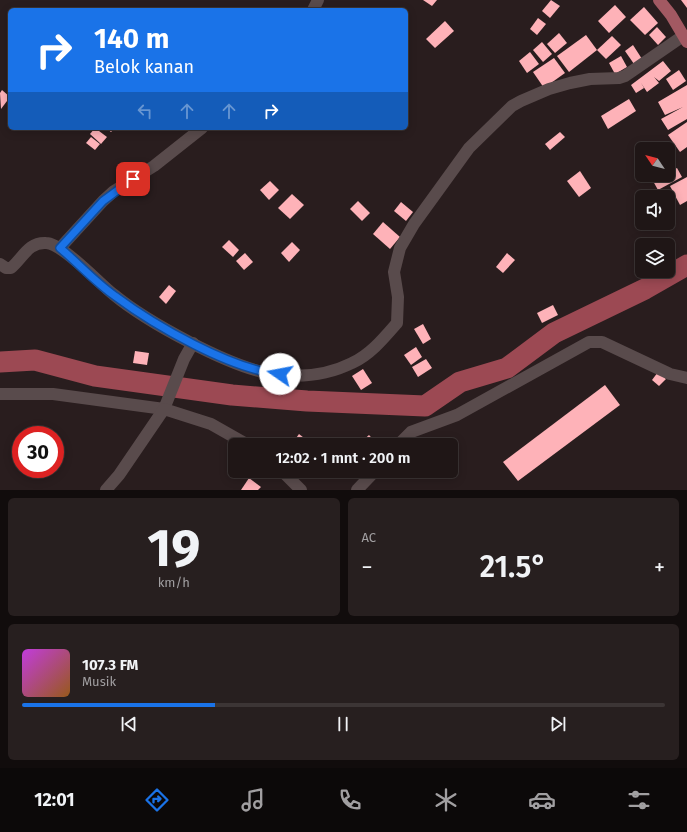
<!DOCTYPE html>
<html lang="id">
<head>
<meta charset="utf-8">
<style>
  body { margin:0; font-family:"Fira Sans",sans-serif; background:#271f1f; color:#f1f3f6; height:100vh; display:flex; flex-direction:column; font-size:15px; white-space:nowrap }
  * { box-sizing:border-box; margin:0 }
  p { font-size:13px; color:#a19fa1 }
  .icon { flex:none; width:22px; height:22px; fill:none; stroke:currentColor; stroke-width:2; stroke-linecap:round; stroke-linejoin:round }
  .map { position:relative; height:490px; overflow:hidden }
  .details { display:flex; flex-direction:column; gap:8px; padding:8px; background:#110c0c; flex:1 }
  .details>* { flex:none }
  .banner { position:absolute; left:8px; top:8px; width:400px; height:122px; border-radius:6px; box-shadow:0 2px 10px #0003,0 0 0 1px #3c3535; background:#1a73e8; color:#fff; overflow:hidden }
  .needle { width:26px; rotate:305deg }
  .controls { position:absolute; left:635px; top:142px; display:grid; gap:8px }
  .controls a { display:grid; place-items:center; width:40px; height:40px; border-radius:6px; background:#1f1616; box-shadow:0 2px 10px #0003,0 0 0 1px #3c3535; font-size:20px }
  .speed { position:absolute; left:12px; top:426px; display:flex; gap:8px; font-size:20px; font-weight:700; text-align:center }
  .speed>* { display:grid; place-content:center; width:52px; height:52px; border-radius:50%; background:#1f1616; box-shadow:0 2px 10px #0003,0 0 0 1px #3c3535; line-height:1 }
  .speed .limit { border:6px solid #d22; background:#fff; color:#111 }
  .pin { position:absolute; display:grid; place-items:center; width:34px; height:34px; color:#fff; margin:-17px; border-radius:8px; box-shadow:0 2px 6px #0006 }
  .me { position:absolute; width:44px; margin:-22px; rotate:282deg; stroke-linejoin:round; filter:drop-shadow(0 0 3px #0008) }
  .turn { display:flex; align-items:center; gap:14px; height:84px; padding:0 20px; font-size:18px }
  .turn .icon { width:52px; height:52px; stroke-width:2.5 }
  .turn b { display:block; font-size:28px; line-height:34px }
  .lanes { display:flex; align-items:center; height:38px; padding:0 20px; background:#0003; justify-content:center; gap:20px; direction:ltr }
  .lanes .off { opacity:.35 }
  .big { font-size:30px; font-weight:600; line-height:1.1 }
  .details .widget { flex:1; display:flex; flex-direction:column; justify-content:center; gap:6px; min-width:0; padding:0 14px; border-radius:6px; background:#271f1f }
  .details .dial { align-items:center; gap:0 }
  .dial b { font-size:52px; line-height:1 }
  .song { display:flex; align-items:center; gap:12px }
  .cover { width:48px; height:48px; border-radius:6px; background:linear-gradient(135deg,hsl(290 70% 55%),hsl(30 70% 35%)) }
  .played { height:4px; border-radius:2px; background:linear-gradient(90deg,#1a73e8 30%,#3c3535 30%) }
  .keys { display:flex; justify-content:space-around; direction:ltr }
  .heat { display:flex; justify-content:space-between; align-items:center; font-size:22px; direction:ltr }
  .details .tiles { flex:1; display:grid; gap:8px; grid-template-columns:1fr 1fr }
  .widget:last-child { grid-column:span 2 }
  .trip { position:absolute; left:228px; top:438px; width:230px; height:40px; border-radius:6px; background:#1f1616; box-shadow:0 2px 10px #0003,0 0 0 1px #3c3535; font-weight:600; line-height:40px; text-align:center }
  .tabs { display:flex; height:64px; justify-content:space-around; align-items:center; background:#0c0909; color:#a19fa1 }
  .tabs .icon { width:28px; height:28px }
  .tabs .on { color:#1a73e8 }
  .tabs b { font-size:18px; color:#f1f3f6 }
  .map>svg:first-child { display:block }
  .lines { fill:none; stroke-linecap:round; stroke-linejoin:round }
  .river { stroke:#9c4953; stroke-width:21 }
  .building { fill:#feb2b8 }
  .minor { stroke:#594b4c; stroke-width:12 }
  .major { stroke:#a25962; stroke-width:12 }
  .route-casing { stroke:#114b97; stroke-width:10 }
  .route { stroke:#1a73e8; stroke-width:7 }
</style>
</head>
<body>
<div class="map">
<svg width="687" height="490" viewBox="0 0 687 490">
  <rect width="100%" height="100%" fill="#291d1e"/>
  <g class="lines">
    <polyline class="river" points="0,362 35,360 95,376 232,395 307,401 425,406 460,382 507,368 554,333 645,289 687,265"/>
  </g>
  <g class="building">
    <polygon points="423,0 437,0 432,6"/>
    <polygon points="551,0 560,6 550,18 542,11"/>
    <polygon points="681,0 687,0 687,8"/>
    <polygon points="615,5 626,17 609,33 598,21"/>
    <polygon points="644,7 658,23 645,35 630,20"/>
    <polygon points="538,18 546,24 537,35 530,29"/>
    <polygon points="445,21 454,31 435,48 426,39"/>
    <polygon points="657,27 666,37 658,45 649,35"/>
    <polygon points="559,33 567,43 555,53 547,44"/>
    <polygon points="586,35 597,50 569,72 557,56"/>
    <polygon points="612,36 621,45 606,59 597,50"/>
    <polygon points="542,42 552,54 543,62 533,50"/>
    <polygon points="633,45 642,59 634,64 625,51"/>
    <polygon points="530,52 539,64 527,73 519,61"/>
    <polygon points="621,56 627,67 615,74 609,63"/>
    <polygon points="554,58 565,73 544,88 533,72"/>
    <polygon points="663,61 671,71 659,81 654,77 659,83 647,92 641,83 644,88 636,93 631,85"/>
    <polygon points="679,70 686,81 673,90 666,79"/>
    <polygon points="687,85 687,119 668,130 661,119 683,107 665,115 658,102"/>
    <polygon points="2,90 10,97 1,109 0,93"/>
    <polygon points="629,99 636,111 608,129 601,116"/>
    <polygon points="687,122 687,147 680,152 668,135"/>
    <polygon points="95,128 107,137 101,144 90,134"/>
    <polygon points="106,128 115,128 111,132"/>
    <polygon points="560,132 565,137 550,150 545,144"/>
    <polygon points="91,137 100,144 95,150 86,143"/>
    <polygon points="677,168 682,177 658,190 653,181 663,175 668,175 668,172"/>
    <polygon points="580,171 591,188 579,197 567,181"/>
    <polygon points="687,177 687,201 680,205 670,186"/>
    <polygon points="270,181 279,190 269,200 260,190"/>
    <polygon points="292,194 304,205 290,219 278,208"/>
    <polygon points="358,201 370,213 362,221 350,209"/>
    <polygon points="401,202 413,212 406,221 394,211"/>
    <polygon points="383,222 400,237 390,249 373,234"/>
    <polygon points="229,240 239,250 233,257 222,247"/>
    <polygon points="292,242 300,250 289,262 281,253"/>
    <polygon points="245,253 253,262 244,270 236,261"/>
    <polygon points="507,253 515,260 503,273 496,267"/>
    <polygon points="169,285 176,291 166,304 159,297"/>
    <polygon points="553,305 558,315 542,323 537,313"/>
    <polygon points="423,324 431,339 423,344 414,329"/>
    <polygon points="416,347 422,357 411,365 404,355"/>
    <polygon points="135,351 149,353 147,365 133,363"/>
    <polygon points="426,359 432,368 418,377 412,367"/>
    <polygon points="363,369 372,383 361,390 352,376"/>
    <polygon points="658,372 666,379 659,386 652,380"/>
    <polygon points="605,385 620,405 518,481 503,462"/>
    <polygon points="299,434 313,445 291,445"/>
    <polygon points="369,435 378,445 362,445 360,443"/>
    <polygon points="249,478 261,487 258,490 241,490"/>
  </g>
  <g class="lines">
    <g class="minor">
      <polyline points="313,10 318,0"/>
      <polyline points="60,248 103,201 114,191 154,166 202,128"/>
      <path d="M0 264 6 268H11C23 258 28 242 46 243 62 243 99 283 113 294 147 322 229 367 272 374 299 378 328 375 352 363 370 355 384 338 397 323L398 297 394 272 400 248 414 224 469 148 512 106 521 101 549 89 570 83 590 79 619 78 625 76 683 36"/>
      <polyline points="0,394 53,394 164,409 184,359 193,343"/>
      <polyline points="398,445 411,432 457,415 589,342 602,342 670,374 687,378"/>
      <polyline points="282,471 301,490"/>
      <polyline points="106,490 119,475 164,409 211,424 248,445"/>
      <polyline points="357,490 375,471"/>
    </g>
    <polyline class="major" points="659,0 671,15 687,42"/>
  </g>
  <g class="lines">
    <defs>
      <path id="route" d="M133 179 103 201 60 248C78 263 95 282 115 296 154 325 231 370 280 374"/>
    </defs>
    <use href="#route" class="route-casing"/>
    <use href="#route" class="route"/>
  </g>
</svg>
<div class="controls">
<a><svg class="needle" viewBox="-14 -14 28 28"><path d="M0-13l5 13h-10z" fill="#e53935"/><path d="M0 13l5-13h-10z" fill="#a19fa1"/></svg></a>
<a><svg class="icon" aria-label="sound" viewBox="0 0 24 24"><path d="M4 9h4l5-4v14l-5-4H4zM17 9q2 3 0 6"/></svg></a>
<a><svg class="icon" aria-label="layers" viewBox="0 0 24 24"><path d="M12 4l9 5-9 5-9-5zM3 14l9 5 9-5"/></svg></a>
</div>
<div class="speed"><div class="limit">30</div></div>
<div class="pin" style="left:133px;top:179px;background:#d93025"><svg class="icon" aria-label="arrive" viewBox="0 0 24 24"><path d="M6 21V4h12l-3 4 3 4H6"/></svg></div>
<svg class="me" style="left:280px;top:374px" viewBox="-20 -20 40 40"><circle r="19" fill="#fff"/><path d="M0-13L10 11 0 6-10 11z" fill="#1a73e8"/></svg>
<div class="trip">12:02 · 1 mnt · 200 m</div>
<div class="banner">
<div class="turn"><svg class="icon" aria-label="right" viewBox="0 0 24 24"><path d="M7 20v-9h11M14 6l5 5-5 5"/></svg><div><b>140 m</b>Belok kanan</div></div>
<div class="lanes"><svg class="icon off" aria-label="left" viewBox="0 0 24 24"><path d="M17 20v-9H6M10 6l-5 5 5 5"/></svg><svg class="icon off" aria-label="ahead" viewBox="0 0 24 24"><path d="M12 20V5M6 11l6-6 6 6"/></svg><svg class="icon off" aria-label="ahead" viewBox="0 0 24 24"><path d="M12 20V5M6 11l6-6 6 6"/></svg><svg class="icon" aria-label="right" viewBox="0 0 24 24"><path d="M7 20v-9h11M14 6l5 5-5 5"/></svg></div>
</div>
</div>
<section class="details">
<div class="tiles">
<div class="widget dial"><b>19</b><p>km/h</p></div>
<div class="widget"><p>AC</p>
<div class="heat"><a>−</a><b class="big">21.5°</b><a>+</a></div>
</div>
<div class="widget">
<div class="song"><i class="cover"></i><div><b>107.3 FM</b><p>Musik</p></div></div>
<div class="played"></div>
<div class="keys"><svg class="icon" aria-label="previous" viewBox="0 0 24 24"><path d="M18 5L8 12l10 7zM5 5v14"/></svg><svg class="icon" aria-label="pause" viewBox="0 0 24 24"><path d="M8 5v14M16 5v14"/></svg><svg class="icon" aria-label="next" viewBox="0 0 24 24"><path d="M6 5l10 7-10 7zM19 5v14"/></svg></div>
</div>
</div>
</section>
<nav class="tabs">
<b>12:01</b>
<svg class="icon on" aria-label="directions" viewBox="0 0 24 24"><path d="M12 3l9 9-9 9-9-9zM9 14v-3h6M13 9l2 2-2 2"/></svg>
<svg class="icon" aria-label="music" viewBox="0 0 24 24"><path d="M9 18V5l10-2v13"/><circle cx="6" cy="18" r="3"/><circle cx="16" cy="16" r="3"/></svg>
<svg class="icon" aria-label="phone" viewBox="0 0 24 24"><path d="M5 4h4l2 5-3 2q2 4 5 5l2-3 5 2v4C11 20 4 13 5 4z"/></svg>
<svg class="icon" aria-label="climate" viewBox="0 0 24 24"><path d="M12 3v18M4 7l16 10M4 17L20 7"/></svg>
<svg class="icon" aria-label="car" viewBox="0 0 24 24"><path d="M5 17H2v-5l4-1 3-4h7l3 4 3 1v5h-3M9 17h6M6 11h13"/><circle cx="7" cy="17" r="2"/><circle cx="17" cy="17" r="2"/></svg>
<svg class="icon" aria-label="filters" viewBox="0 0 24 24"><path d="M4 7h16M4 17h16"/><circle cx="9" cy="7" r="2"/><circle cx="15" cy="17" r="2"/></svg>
</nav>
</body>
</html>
